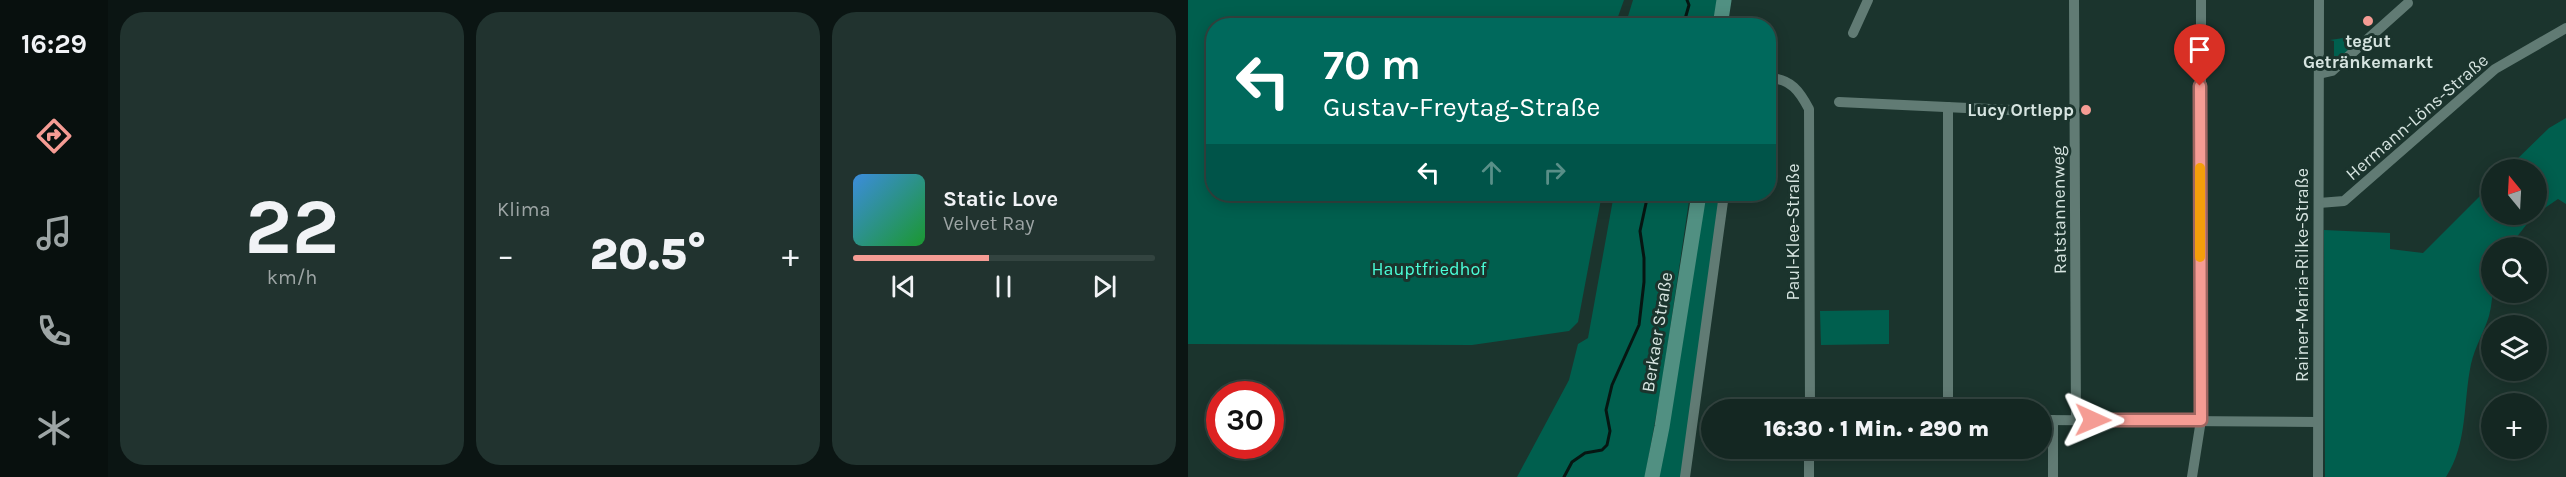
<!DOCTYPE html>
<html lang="de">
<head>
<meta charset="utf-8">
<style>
  body { margin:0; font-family:Karla,sans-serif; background:#21332f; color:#f1f3f6; height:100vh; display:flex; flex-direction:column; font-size:22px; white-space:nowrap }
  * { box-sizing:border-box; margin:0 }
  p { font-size:20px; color:#9da5a5 }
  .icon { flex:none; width:33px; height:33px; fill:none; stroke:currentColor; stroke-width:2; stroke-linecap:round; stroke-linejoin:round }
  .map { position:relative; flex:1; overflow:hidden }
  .panel { display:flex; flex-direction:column; gap:12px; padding:12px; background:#0b1513; width:1080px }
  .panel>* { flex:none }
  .top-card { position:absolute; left:18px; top:18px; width:570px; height:183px; border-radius:24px; box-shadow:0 3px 15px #0003,0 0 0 2px #334440; background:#00695c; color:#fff; overflow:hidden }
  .needle { width:39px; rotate:342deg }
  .fabs { position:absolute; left:1293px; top:159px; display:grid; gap:12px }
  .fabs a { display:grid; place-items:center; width:66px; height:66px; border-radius:50%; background:#142722; box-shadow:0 3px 15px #0003,0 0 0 2px #334440; font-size:30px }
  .speed { position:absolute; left:18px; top:381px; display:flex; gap:12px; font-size:30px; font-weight:700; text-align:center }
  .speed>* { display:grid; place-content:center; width:78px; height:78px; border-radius:50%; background:#142722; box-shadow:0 3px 15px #0003,0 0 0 2px #334440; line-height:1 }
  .speed .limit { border:9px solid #d22; background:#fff; color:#111 }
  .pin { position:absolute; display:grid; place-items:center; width:51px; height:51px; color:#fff; margin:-62px -26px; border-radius:50% 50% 50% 0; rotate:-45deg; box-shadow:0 0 6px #0007 }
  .pin .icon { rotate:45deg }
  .me { position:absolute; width:66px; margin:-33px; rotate:91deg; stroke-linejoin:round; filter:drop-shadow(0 0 4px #0008) }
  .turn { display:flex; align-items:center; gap:21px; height:126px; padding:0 18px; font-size:27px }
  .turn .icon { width:78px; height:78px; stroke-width:2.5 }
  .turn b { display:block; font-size:42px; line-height:51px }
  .lanes { display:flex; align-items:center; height:57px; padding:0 18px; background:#0003; justify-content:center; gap:30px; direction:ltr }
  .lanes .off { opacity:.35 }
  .big { font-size:45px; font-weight:800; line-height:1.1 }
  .panel .tile { flex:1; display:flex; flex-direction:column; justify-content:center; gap:9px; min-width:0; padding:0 21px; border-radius:24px; background:#21332f }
  .panel .dial { align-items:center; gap:0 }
  .dial b { font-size:78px; line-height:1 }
  .song { display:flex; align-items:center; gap:18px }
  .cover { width:72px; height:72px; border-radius:9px; background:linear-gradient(135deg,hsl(210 70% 55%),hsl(130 70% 35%)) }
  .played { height:6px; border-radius:3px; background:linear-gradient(90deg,#f59c94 45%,#334440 45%) }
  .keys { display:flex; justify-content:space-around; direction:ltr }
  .heat { display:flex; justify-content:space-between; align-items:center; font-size:33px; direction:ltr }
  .panel .tiles { flex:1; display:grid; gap:12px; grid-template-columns:repeat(3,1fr) }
  .trip { position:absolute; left:513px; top:399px; width:351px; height:60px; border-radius:30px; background:#142722; box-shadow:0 3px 15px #0003,0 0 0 2px #334440; font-weight:800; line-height:60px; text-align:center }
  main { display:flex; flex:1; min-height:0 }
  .tab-bar { display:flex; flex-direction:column; width:108px; justify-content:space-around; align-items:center; background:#08100e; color:#9da5a5 }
  .tab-bar .icon { width:42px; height:42px }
  .tab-bar .selected { color:#f59c94 }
  .tab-bar b { font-size:27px; color:#f1f3f6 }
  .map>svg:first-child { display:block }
  .green { fill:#005f4e }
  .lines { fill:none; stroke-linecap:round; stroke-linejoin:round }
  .stream { stroke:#061612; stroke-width:3 }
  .street { stroke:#617b74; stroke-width:10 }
  .secondary { stroke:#519082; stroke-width:15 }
  .route-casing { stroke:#9f6560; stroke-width:15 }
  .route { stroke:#f59c94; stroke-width:10 }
  .slow { stroke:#f59e0b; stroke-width:10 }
  .poi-dot { fill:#f59c94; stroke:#1b342d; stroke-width:2 }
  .labels { text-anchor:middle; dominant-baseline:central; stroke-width:6; stroke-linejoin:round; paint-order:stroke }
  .poi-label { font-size:18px; font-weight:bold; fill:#d6e4e0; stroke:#1b342d }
  .street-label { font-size:18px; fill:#d6e4e0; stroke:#1b342d }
  .park-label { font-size:18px; fill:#4afed8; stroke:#1b342d }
</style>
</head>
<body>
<main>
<nav class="tab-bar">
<b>16:29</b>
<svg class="icon selected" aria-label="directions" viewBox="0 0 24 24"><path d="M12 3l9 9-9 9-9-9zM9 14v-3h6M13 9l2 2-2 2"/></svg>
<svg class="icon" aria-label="music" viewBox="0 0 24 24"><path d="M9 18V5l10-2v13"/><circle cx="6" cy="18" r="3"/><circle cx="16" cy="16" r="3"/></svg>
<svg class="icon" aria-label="phone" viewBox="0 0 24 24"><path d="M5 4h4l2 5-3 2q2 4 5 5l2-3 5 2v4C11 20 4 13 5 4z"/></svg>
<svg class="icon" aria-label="climate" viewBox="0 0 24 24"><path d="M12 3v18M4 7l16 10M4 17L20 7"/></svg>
</nav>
<section class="panel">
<div class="tiles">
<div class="tile dial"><b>22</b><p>km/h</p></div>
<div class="tile"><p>Klima</p>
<div class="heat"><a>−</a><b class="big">20.5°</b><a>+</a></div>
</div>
<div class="tile">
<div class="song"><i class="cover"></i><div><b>Static Love</b><p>Velvet Ray</p></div></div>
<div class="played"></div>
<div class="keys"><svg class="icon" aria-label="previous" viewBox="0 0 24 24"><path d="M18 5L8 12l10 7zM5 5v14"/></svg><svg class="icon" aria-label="pause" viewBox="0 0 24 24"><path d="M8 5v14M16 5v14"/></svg><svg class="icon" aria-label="next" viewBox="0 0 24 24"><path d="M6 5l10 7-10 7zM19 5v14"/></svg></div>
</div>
</div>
</section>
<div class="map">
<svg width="1378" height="477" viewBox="0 0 1378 477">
  <rect width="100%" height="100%" fill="#1b342d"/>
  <g class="green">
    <polygon points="0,0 436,0 427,25 26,26 26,194 414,194 390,322 381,331 284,345 0,344"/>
    <polygon points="445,0 529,0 525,25 437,26"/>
    <polygon points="1169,36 1174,38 1146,66 1139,66 1138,61 1146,60 1146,41 1142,40"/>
    <polygon points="1378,118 1378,204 1370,199 1348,214 1348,170 1319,169 1361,128"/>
    <path d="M1303 185 1304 214H1348L1342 220 1321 247 1304 248C1304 271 1307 293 1301 316 1296 332 1287 347 1283 364 1275 402 1280 443 1258 477H1137L1136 230 1202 233V249L1235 253Z"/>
    <polygon points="426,194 502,194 475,377 457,477 329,477 381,380 390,344 400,338"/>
    <polygon points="517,194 533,194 494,477 469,477"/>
    <polygon points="701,310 701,344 633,345 632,311"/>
  </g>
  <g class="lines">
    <g class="stream">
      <polyline points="495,26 501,5 499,0"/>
      <polyline points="376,477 384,462 397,453 414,450 419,445 422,431 418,410 424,385 451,325 456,282 456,258 452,231 460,194"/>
    </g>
    <g class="street">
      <polyline points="886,0 888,420"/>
      <polyline points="665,33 680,0"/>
      <polyline points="1131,74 1144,71 1220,3"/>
      <path d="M580 78C603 78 612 92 621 109L622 410"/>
      <polyline points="651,102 886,113"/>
      <polyline points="1131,203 1156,201 1307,69 1378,28"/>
      <polyline points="760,410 760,107"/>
      <polyline points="854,420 1130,422"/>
      <polyline points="497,477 536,194"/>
      <polyline points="621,477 621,448"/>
      <polyline points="865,477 865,420"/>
      <polyline points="1004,477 1013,420 1013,0"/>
      <polyline points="1130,477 1131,0"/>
    </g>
    <g class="secondary">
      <polyline points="532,26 536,0"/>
      <polyline points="464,477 474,427 511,194"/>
    </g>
  </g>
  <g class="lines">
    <defs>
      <polyline id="route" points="905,420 1013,420 1012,86"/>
    </defs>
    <use href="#route" class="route-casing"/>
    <use href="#route" class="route"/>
    <polyline class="slow" points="1012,168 1012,257"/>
  </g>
  <g class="poi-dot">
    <circle cx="1180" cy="21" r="6"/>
    <circle cx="898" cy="110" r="6"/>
  </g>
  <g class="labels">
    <g class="poi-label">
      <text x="1180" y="41">tegut<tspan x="1180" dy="21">Getränkemarkt</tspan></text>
      <text x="886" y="110" text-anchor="end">Lucy Ortlepp</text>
    </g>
    <g class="street-label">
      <text transform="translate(1229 117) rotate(-41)">Hermann-Löns-Straße</text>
      <text transform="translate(871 210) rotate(-91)">Ratstannenweg</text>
      <text transform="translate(605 232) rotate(-90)">Paul-Klee-Straße</text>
      <text transform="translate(1114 275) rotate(-90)">Rainer-Maria-Rilke-Straße</text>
      <text transform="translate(469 332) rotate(-81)">Berkaer Straße</text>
    </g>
    <g class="park-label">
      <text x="241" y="269">Hauptfriedhof</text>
    </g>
  </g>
</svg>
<div class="fabs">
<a><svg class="needle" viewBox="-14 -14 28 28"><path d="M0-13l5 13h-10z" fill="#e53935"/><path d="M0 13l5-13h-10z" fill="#9da5a5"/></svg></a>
<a><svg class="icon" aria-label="search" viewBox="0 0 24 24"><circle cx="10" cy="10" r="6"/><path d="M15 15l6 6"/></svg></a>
<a><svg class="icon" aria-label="layers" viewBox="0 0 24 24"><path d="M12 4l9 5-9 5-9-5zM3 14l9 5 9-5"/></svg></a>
<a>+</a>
</div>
<div class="speed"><div class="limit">30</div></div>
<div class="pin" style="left:1012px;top:86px;background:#d93025"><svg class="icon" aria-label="arrive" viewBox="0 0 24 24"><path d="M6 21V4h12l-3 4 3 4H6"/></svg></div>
<svg class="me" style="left:905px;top:420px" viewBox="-20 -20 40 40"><path d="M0-17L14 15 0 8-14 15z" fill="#f59c94" stroke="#fff" stroke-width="4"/></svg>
<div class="trip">16:30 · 1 Min. · 290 m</div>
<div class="top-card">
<div class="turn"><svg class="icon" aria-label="left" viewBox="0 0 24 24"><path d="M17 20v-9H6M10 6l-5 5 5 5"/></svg><div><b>70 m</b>Gustav-Freytag-Straße</div></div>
<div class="lanes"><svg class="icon" aria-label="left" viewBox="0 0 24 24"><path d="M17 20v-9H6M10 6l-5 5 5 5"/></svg><svg class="icon off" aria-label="ahead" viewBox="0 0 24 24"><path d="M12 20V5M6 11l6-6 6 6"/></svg><svg class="icon off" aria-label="right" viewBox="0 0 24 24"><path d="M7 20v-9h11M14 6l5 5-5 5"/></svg></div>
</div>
</div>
</main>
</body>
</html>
